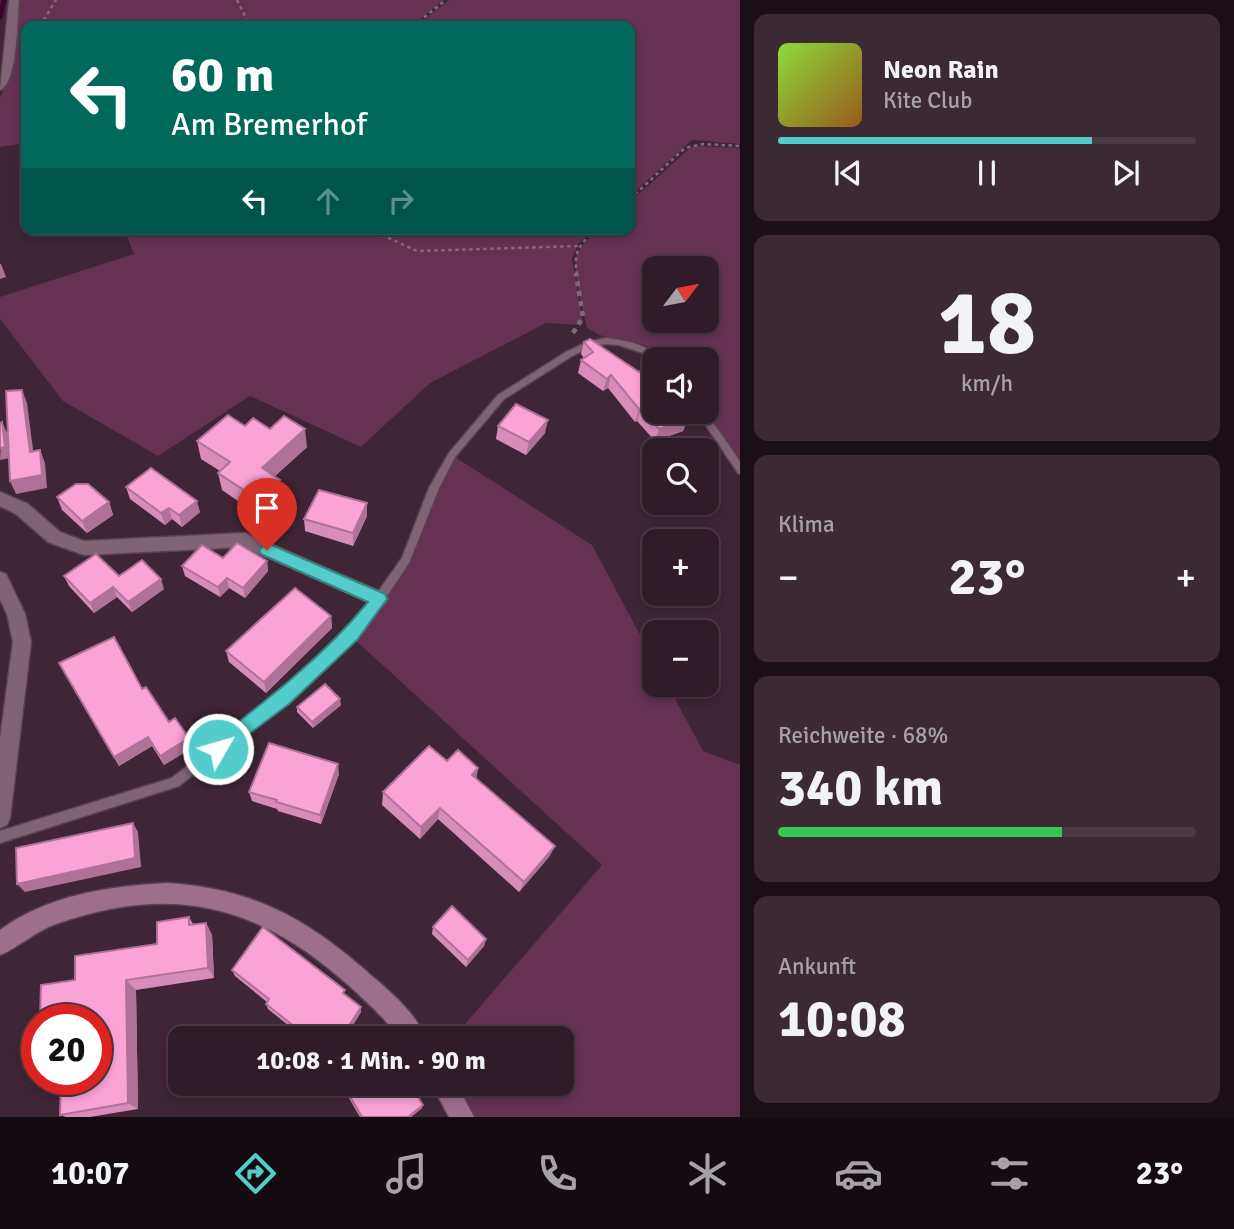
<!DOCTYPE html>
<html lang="de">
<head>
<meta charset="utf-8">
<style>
  body { margin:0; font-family:Signika,sans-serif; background:#3b2934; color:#f1f3f6; height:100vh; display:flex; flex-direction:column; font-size:26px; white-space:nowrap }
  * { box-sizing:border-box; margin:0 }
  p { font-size:23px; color:#a7a1a8 }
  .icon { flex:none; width:38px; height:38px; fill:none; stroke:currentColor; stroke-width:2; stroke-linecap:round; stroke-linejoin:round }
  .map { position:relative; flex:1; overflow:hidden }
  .drawer { display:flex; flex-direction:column; gap:14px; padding:14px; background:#1a0f16; width:494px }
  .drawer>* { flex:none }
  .banner { position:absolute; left:21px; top:21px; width:614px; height:214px; border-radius:14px; box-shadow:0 4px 10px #0003,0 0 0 2px #4a3a45; background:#00695c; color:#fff; overflow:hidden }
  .needle { width:46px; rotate:58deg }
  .tools { position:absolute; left:642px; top:256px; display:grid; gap:14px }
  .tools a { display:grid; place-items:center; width:77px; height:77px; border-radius:14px; background:#2f1c28; box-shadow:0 4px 10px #0003,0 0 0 2px #4a3a45; font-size:35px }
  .speed { position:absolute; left:21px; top:1004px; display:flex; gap:14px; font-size:35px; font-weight:700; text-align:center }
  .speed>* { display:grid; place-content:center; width:91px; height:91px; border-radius:50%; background:#2f1c28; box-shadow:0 4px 10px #0003,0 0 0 2px #4a3a45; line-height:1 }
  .speed .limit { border:10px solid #d22; background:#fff; color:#111 }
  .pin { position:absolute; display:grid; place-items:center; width:60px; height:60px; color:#fff; margin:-72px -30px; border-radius:50% 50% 50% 0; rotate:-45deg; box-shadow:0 0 7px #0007 }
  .pin .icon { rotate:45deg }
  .me { position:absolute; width:77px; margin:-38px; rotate:52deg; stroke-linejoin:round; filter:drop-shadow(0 0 5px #0008) }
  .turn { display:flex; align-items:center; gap:24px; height:147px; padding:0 35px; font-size:32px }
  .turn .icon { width:91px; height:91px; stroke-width:2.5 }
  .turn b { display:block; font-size:49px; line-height:60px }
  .lanes { display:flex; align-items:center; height:66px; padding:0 35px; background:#0003; justify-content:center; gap:35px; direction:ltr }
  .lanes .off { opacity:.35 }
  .big { font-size:52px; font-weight:700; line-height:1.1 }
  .drawer .tile { flex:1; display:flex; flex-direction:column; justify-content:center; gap:10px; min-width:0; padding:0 24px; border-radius:14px; background:#3b2934 }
  .drawer .dial { align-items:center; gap:0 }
  .dial b { font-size:91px; line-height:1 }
  .song { display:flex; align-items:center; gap:21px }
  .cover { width:84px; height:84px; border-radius:10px; background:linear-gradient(135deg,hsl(90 70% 55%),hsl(30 70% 35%)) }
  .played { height:7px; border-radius:4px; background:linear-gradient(90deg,#53cdcb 75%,#4a3a45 75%) }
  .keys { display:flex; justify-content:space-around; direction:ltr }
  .heat { display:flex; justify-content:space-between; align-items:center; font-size:38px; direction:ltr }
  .charge { height:10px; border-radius:5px; background:linear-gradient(90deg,#34c759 68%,#4a3a45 0) }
  .trip { position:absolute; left:168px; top:1026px; width:406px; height:70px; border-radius:14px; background:#2f1c28; box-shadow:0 4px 10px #0003,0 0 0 2px #4a3a45; font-weight:700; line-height:70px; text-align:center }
  .menu { display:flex; height:112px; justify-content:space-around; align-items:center; background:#130b10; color:#a7a1a8 }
  .menu .icon { width:49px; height:49px }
  .menu .current { color:#53cdcb }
  .menu b { font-size:32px; color:#f1f3f6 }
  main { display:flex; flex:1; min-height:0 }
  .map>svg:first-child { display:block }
  .green { fill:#653252; fill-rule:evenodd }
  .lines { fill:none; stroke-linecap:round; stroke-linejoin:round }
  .stream { stroke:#3b032b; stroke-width:5 }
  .service-casing { stroke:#5a4351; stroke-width:3 }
  .minor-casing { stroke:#5a4351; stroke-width:3 }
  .tertiary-casing { stroke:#5a4351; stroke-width:3 }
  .secondary-casing { stroke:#5a4351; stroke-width:3 }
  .path-far1 { stroke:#826b79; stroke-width:2.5; stroke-dasharray:3.5 3.5; stroke-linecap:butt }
  .path { stroke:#826b79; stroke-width:4.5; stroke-dasharray:5 5; stroke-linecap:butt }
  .service { fill:#816374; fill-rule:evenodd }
  .minor { fill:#816374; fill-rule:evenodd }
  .tertiary { fill:#816374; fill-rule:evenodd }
  .secondary { fill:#9e6f8b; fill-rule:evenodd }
  .wall { fill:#d78cb9 }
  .shaded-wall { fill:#af7296 }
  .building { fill:#faa3d7; stroke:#af7296; stroke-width:2 }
  .route { fill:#53cdcb; stroke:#368584; stroke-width:2 }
</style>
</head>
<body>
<main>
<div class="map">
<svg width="741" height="1117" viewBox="0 0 741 1117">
  <rect width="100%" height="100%" fill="#3f2535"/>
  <g class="green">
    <polygon points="18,0 444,0 411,26 26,26 26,143 0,147 0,98 11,71"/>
    <polygon points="449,0 740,0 740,144 692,140 630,196 630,26 416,26"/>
    <path d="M697 146 740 148V469L707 410V359H668L645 345 599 335 587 328C584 311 571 270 577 255 581 244 591 237 600 229H630V202L690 148ZM654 268H707V320H654Z"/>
    <polygon points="124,229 595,229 578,244 572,258 583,325 546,323 430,383 361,447 250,396 158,456 63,401 0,319 0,297 134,254"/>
    <polygon points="455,457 592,545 654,661 654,684 667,684 703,751 740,765 740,1117 473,1117 455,1083 562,1083 562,1038 453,1038 602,865 353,638 410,563 438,488"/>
  </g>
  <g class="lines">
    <polyline class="stream" points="0,17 4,0"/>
    <defs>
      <g id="service">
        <path d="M606 338C625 340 648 345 662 359H654V361L646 354 619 345 606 344 592 346 572 356 504 399 455 457 439 488 409 563 383 602 355 637 286 701 179 786 0 843V831L172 778 278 695 347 631 375 596 402 558 429 488 449 453 498 395 566 352 587 342Z"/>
        <polygon points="696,411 705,411 741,463 741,474 738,473"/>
      </g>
      <polygon id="minor" points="0,492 28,504 60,532 84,541 245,533 385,594 388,599 385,604 379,607 373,604 244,547 84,555 48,542 16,514 0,506"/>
      <g id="tertiary">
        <path d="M9 0H19C17 19 18 83 0 90Z"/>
        <polygon points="0,572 6,574 25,614 31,642 10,818 7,825 0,828 0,739 13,642 7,614 0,599"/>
      </g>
      <g id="secondary">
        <path d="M167 883C253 888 310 920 373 977 393 994 415 1013 426 1038H400C382 1015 361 996 339 977 251 902 167 885 56 924 35 931 20 947 0 955V930C48 895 109 886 167 883Z"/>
        <polygon points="431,1083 456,1083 474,1117 449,1117"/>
      </g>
    </defs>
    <use href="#service" class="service-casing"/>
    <use href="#minor" class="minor-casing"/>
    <use href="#tertiary" class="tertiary-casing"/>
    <use href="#secondary" class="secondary-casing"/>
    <g class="path-far1">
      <polyline points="237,0 250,26"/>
      <polyline points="40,26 56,0"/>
      <polyline points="413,26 446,0"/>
      <polyline points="630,199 685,148 703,144 741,146"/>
      <polyline points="369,229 417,251 579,246"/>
      <path d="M577 275C573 250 579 246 596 229"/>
    </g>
    <polyline class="path" points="573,333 583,317 576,273"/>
    <use href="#service" class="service"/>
    <use href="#minor" class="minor"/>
    <use href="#tertiary" class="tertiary"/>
    <use href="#secondary" class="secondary"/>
  </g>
  <g class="wall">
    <polygon points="584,342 688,419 683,431 655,441 637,421 635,422 608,388 603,391 578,373 581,360 584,358 581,354"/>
    <polygon points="498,426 545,433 526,455 496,439"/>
    <polygon points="270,429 307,447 275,476 282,497 261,517 222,490 218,473 220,471 201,459 197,441"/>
    <polygon points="126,487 200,512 182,527 172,519 165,525 130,499"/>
    <polygon points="57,497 109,502 113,515 87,533 62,510"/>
    <polygon points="367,503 367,516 353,546 305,531 304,519"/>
    <polygon points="223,558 267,561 268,571 245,598 229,588 220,597 185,576 182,566"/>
    <polygon points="64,576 119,576 164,589 132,612 117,597 94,613 69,586"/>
    <polygon points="331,616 332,628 266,693 229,662 226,651"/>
    <polygon points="65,673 142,689 169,722 189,738 192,748 164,765 152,746 119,766"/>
    <polygon points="341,705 313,728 297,712 297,707"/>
    <polygon points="447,761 478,768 476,779 555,846 549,857 519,892 438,819 420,839 382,805 383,792"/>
    <polygon points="339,774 321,824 278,811 277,809 252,801 249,792"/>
    <polygon points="189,917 193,924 206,923 212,935 214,978 136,990 138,1109 90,1117 66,1117 60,1115 75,980 157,944"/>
    <polygon points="433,927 486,939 484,946 466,967 432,934"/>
    <polygon points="232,970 346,995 361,1012 345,1038 304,1038 268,1009 266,1004 267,1002 235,976"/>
    <polygon points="340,1083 409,1083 422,1108 411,1117 360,1117"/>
  </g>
  <g class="shaded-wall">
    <polygon points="0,264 1,264 6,277 0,279"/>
    <polygon points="611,375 608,388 603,391 607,379"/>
    <polygon points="22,390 27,403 35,465 30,452"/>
    <polygon points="641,408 637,421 635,422 639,409"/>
    <polygon points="688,419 683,431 655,441 659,429"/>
    <polygon points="548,420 545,433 526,455 529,442"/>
    <polygon points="2,422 7,433 10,458 0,460"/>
    <polygon points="305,429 307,447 265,485 262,468"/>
    <polygon points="40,450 45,463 47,488 16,494 10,481"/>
    <polygon points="280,480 282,497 261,517 259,500"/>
    <polygon points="197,501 200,512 182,527 179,515"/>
    <polygon points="109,502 113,515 87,533 82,521"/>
    <polygon points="367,503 367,516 353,546 353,533"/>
    <polygon points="169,508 172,519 165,525 161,513"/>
    <polygon points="267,561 268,571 245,598 243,588"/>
    <polygon points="227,578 229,588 220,597 218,587"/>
    <polygon points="161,579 164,589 132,612 128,602"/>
    <polygon points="113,587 117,597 94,613 90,603"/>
    <polygon points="331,616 332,628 266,693 264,682"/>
    <polygon points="340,699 341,705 313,728 312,722"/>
    <polygon points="148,737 152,746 119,766 114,757"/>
    <polygon points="189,738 192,748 164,765 160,756"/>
    <polygon points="338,764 339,774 321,824 320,815"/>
    <polygon points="478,768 476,781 472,775"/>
    <polygon points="440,808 438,819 420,839 421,827"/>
    <polygon points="133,823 138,832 141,867 25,892 17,884"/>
    <polygon points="555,846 549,857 519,892 524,882"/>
    <polygon points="206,923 212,935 214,978 208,968"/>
    <polygon points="486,939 484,946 466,967 468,960"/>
    <polygon points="126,980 136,990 138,1109 128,1103"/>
    <polygon points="361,1007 361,1012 345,1038 341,1038"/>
    <polygon points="423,1105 422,1108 411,1117 408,1117"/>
  </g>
  <g class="building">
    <polygon points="590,339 639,372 644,368 654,380 654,411 681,411 688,419 659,429 641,408 639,409 611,375 607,379 581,360 593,352 584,342"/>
    <polygon points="22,390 30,452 40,450 42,475 10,481 6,391"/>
    <polygon points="516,404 548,420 529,442 498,426"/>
    <polygon points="228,415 245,426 253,418 270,429 284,416 305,429 262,468 280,480 259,500 218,473 230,462 197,441"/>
    <polygon points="2,422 5,447 0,448 0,423"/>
    <polygon points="151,468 197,501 179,515 169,508 161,513 126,487"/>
    <polygon points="76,484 88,484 109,502 82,521 57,497"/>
    <polygon points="319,490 367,503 353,533 304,519"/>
    <polygon points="237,543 267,561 243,588 227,578 218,587 182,566 202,545 223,558"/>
    <polygon points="96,554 119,576 142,560 161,579 128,602 113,587 90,603 64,576"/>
    <polygon points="295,588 331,616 264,682 226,651"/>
    <polygon points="114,637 142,689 146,687 169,722 175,718 189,738 160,756 148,737 114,757 59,663"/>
    <polygon points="325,684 340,699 312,722 297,707"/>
    <polygon points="269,743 338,764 320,815 276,802 277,800 249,792"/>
    <polygon points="429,746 447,761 458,750 478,768 472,775 555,846 524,882 440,808 421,827 383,792"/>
    <polygon points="133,823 135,858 17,884 16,848"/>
    <polygon points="452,906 486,939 468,960 433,927"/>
    <polygon points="189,917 189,925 206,923 208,968 126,980 128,1103 60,1115 61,1080 96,1080 96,1020 40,1020 41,985 75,980 75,956 157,944 157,922"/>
    <polygon points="263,927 345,990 343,993 361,1007 341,1038 309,1038 266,1004 269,999 232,970"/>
    <polygon points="342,1083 409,1083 423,1105 408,1117 362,1117"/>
  </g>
  <path class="route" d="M267 543 385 594 387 599 357 640 289 704 218 757 211 755 209 749 211 743C267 700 323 657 368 602L261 554 259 550Z"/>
</svg>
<div class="tools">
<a><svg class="needle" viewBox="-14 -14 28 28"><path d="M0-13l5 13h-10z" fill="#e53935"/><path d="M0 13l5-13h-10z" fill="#a7a1a8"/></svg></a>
<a><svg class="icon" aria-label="sound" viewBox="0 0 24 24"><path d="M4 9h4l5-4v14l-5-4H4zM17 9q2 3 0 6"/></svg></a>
<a><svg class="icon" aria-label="search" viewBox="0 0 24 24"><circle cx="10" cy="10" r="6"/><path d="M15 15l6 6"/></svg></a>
<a>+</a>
<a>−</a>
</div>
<div class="speed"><div class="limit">20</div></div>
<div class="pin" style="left:267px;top:550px;background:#d93025"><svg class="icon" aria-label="arrive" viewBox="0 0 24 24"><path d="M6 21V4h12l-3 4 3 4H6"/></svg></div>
<svg class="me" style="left:218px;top:749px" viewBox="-20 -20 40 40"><circle r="17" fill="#53cdcb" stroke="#fff" stroke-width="3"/><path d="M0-11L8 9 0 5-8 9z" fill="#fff"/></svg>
<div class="trip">10:08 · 1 Min. · 90 m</div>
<div class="banner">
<div class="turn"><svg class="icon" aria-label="left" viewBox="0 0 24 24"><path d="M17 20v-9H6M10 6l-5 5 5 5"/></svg><div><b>60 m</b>Am Bremerhof</div></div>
<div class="lanes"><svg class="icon" aria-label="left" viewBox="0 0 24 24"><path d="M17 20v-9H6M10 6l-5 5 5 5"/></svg><svg class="icon off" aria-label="ahead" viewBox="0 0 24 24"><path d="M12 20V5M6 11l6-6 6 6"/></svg><svg class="icon off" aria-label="right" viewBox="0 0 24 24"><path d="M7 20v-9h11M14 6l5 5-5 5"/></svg></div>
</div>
</div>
<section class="drawer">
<div class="tile">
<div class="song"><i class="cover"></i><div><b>Neon Rain</b><p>Kite Club</p></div></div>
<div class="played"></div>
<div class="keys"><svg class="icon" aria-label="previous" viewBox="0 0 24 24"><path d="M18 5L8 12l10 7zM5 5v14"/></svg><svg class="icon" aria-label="pause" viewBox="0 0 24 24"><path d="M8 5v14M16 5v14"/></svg><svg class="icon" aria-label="next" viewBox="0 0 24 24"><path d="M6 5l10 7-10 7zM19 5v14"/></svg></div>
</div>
<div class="tile dial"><b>18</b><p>km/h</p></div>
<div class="tile"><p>Klima</p>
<div class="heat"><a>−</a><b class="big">23°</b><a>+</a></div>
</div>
<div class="tile"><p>Reichweite · 68%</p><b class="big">340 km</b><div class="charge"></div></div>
<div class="tile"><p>Ankunft</p><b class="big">10:08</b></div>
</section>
</main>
<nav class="menu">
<b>10:07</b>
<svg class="icon current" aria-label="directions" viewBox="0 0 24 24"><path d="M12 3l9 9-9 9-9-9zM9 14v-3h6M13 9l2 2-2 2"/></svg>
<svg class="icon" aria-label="music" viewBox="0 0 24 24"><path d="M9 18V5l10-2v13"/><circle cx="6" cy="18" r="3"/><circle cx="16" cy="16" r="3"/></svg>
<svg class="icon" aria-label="phone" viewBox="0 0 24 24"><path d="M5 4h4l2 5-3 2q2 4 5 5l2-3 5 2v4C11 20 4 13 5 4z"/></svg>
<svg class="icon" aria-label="climate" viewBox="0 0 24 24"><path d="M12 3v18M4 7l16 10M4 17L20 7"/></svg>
<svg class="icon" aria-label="car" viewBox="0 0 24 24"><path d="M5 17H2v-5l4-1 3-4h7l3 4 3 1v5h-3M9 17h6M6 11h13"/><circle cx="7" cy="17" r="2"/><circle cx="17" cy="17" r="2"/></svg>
<svg class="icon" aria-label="filters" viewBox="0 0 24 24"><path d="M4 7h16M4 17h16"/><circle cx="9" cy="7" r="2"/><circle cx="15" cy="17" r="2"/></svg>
<b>23°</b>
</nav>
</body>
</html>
